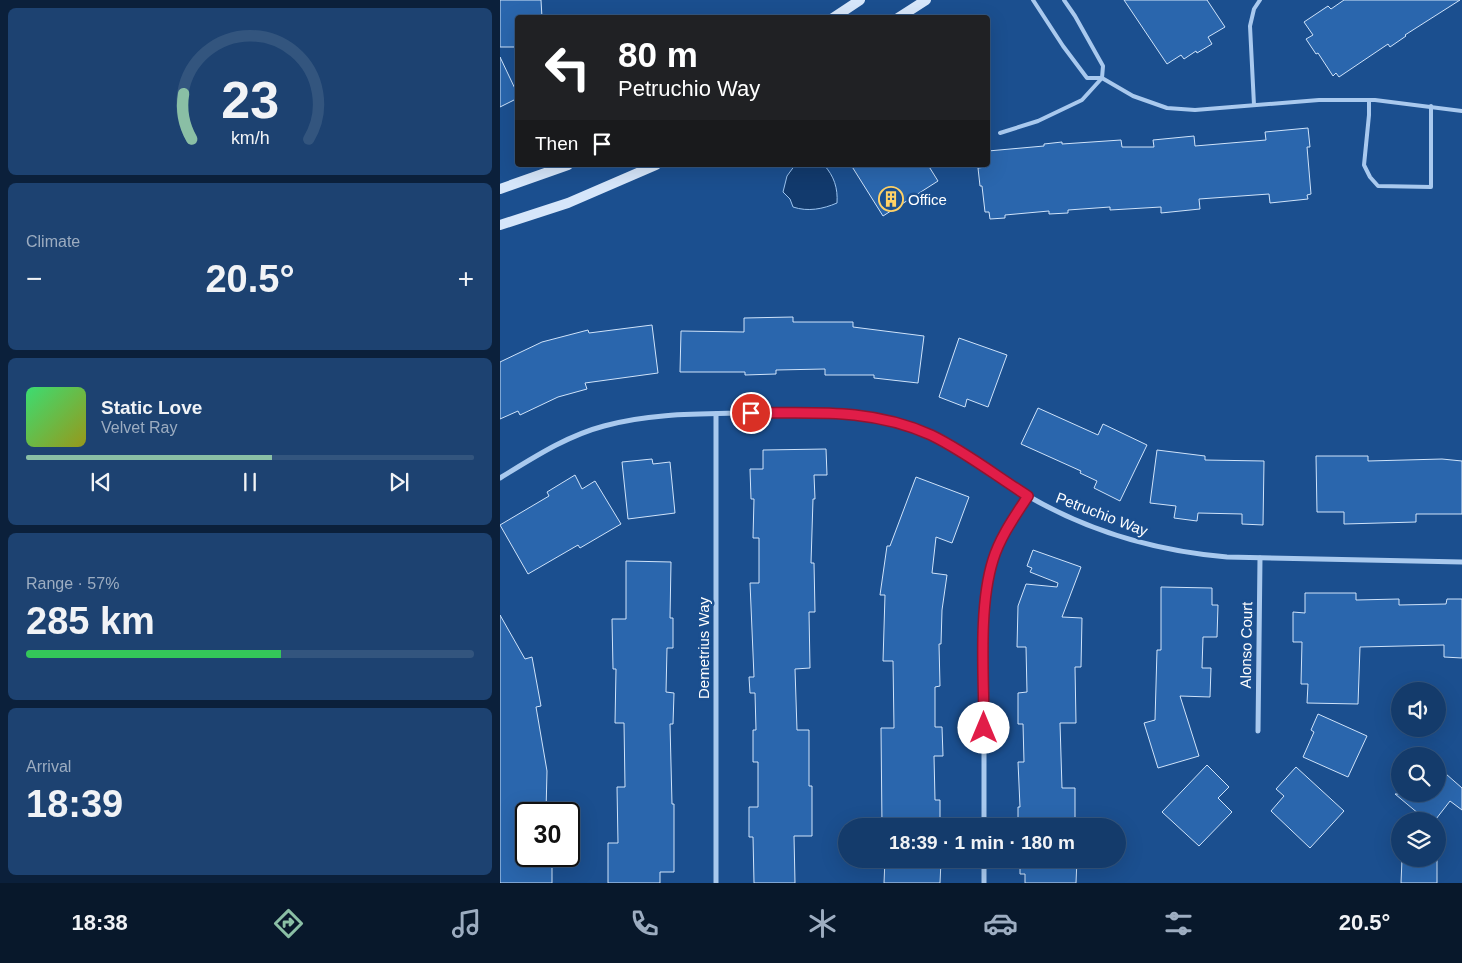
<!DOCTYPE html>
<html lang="en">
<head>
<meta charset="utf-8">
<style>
  body { margin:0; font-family:Helvetica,sans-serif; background:#1d4271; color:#f1f3f6; height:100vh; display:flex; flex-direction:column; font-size:19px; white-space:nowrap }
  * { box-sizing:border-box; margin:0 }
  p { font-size:16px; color:#9dadc1 }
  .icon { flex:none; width:28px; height:28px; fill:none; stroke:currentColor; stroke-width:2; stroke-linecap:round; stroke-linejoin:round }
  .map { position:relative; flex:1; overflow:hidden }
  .drawer { display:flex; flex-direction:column; gap:8px; padding:8px; background:#0b203b; width:500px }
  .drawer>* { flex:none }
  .guide { position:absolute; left:15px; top:15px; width:475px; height:152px; border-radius:5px; box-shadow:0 5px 20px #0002,0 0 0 1px #33557e; background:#202124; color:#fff; overflow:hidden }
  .buttons { position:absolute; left:891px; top:682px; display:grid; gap:10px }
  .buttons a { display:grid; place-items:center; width:55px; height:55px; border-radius:50%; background:#143b6b; box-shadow:0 5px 20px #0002,0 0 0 1px #33557e; font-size:25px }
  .speed { position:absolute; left:15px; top:802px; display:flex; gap:10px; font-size:25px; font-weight:700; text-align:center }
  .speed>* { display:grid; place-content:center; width:65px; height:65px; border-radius:50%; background:#143b6b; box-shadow:0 5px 20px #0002,0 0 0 1px #33557e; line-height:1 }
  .speed .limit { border:2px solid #111; border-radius:8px; background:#fff; color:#111 }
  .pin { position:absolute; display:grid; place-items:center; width:42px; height:42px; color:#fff; margin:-21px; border:2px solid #fff; border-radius:50%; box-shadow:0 1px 5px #0007 }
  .me { position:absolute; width:55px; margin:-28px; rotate:0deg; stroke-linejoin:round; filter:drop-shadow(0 0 4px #0008) }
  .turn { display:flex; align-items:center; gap:18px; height:105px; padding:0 20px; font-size:22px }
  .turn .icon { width:65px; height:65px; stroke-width:2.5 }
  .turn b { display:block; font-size:35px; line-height:42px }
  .then { display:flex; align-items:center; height:48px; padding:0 20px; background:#0003; gap:10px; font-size:19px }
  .big { font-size:38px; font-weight:700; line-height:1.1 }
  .drawer .tile { flex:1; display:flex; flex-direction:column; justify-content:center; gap:8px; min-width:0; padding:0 18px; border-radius:8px; background:#1d4271 }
  .drawer .dial { align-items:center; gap:0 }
  .dial svg { height:130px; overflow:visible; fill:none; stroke:#33557e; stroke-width:7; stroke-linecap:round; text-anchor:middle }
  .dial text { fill:#f1f3f6; stroke:none }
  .song { display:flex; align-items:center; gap:15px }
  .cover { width:60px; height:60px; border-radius:8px; background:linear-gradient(135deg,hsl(140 70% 55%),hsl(60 70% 35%)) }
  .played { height:5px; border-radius:2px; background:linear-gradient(90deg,#8abfa5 55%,#33557e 55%) }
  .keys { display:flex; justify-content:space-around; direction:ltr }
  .heat { display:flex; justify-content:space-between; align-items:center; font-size:28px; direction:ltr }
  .charge { height:8px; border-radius:4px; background:linear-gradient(90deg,#34c759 57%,#33557e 0) }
  .trip { position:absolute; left:338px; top:818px; width:288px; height:50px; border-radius:25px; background:#143b6b; box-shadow:0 5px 20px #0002,0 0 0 1px #33557e; font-weight:700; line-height:50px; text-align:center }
  .tab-bar { display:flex; height:80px; justify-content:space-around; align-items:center; background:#08182b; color:#9dadc1 }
  .tab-bar .icon { width:35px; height:35px }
  .tab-bar .active { color:#8abfa5 }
  .tab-bar b { font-size:22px; color:#f1f3f6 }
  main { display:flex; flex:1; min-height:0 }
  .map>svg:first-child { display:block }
  .water { fill:#123a6d; stroke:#9cc4f0 }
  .building { fill:#2a66ad; stroke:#cfe3fa }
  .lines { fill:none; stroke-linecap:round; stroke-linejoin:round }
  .lane { stroke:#a9c9ee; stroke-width:4 }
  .street { stroke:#a9c9ee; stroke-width:5 }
  .secondary { stroke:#d6e6fa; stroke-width:10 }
  .route-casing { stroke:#92132f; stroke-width:12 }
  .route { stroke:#e11d48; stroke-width:9 }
  .labels { text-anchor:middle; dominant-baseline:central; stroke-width:5; stroke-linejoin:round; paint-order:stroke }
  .poi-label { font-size:15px; fill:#fff; stroke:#1b4f8f; text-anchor:start }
  .street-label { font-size:15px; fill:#fff; stroke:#1b4f8f }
</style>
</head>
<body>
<main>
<section class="drawer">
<div class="tile dial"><svg viewBox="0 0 100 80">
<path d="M14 69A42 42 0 1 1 86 69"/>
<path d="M14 69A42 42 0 0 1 9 41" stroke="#8abfa5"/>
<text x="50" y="56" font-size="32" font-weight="700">23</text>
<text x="50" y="72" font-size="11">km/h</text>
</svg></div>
<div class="tile"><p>Climate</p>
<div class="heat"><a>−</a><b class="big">20.5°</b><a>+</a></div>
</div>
<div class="tile">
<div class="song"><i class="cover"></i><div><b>Static Love</b><p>Velvet Ray</p></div></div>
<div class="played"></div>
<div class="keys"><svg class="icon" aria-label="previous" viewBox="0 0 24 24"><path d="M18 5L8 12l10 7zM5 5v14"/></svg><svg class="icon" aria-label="pause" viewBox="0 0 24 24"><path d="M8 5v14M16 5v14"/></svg><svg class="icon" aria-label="next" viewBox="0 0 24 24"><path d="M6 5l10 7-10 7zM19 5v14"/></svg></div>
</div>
<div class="tile"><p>Range · 57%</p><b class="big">285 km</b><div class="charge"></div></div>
<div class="tile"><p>Arrival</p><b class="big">18:39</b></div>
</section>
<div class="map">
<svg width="962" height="883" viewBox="0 0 962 883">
  <rect width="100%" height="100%" fill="#1b4f8f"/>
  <path class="water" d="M295 165H324C334 176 338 188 337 203 323 209 308 212 293 207L290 199 283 192 287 176Z"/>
  <g class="building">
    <polygon points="0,0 41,0 42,18 18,18 18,47 0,47"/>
    <polygon points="624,0 707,0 725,27 708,37 712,44 697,53 696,51 684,59 681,55 667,64"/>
    <polygon points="844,0 960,0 905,35 906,36 890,47 888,44 839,77 836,73 833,76 818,53 816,54 806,39 813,35 804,22 828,6 831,9"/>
    <polygon points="0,57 18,95 18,98 0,107"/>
    <polygon points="808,128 810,147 807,147 811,194 807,195 808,199 770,203 769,194 699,199 700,209 661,213 661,207 610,210 610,207 568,210 568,213 549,214 549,211 505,215 505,218 490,219 489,212 485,212 482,186 480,186 478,168 486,167 486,165 488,165 488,151 544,146 544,144 562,142 562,144 621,140 622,147 654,147 653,140 694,136 695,146 766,140 765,132"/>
    <polygon points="351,165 428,165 438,181 383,216"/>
    <polygon points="293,317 293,322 353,322 353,327 424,336 418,383 374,378 374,375 325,375 325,369 276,370 276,374 245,375 245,372 180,372 181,331 244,332 244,318"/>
    <polygon points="152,325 158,373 85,383 87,389 58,397 20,415 18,411 0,419 0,362 42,342 88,330 89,333"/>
    <polygon points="459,338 507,355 488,407 467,399 465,407 439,397"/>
    <polygon points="538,408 598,435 603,424 647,445 620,501 594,488 597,481 580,473 581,471 521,444"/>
    <polygon points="326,449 327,475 314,475 315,499 313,499 311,563 314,563 315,612 309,612 310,668 295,669 297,730 309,730 309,786 312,786 312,836 294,836 295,883 254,883 253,837 249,837 249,807 258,807 258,762 253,762 253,730 256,730 255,693 250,693 249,677 254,677 250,583 259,583 259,538 253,538 254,499 251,499 250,469 263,469 263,450"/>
    <polygon points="657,450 705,456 705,460 764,461 763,525 742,524 742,514 698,513 697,521 674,518 676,506 650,503"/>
    <polygon points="816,456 868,456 868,461 942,459 962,461 962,514 916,514 916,522 844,524 844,512 817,512"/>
    <polygon points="152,459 153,464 170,462 175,513 128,519 122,462"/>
    <polygon points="75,475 82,489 95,481 121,524 80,548 78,545 28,574 0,525 49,496 47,492"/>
    <polygon points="416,477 469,497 452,543 436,537 432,573 447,575 442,610 441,644 439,644 440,686 435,687 435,727 442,727 443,756 434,756 435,800 440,800 440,826 382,826 381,728 394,728 393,661 383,661 385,595 380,595 387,546 390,546"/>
    <polygon points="533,550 581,567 562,617 582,618 581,667 575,667 576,723 560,723 562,788 575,788 575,826 518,826 518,807 520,807 518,762 524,762 523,724 518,724 518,693 527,692 526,647 517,647 518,606 526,584 557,587 558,583 530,572 532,568 527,566"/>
    <polygon points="126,561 171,562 170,618 173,618 173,648 167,648 166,692 174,693 173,724 170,724 172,804 174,804 174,872 160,872 160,883 108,883 108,843 118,843 117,787 125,787 124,723 115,723 116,669 113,669 112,619 126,619"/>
    <polygon points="661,587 712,588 712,605 718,605 717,637 703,637 702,668 711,668 710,697 680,696 699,756 658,768 644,723 655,720 657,650 661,650"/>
    <polygon points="805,593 856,593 856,600 899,599 899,605 946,604 947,599 962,599 962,658 944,657 944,645 860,647 858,704 807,703 808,684 801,684 802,642 793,642 793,612 805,613"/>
    <polygon points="0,615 25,659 32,657 41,706 36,707 47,771 46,812 26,814 26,856 52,856 52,883 0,883"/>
    <polygon points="818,714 867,736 848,777 803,757 814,732 811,730"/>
    <polygon points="707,765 729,787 718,798 732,812 699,846 662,812"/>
    <polygon points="796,767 844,811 810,848 771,811 784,796 776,789"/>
    <polygon points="938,767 962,788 962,810 950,801 936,819 930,814 925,819 895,794 938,794"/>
    <polygon points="385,859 432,859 432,861 441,861 440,883 384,883"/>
    <polygon points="520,859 577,859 576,883 525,883 525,874 520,874"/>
    <polygon points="902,859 937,859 937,883 901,883"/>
  </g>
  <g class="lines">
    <g class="lane">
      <polyline points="533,0 563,46 587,78 602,78 633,96 667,108 695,110 819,100 875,100 962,111"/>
      <polyline points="869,100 869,115 864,165 870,177 878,186 931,187 931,106"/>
      <polyline points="754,105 750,26 754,9 760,0"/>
      <polyline points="500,133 538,121 582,100 602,78 603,66 575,16 564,0"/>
    </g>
    <g class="street">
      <polyline points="216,414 216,883"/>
      <path d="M0 478C33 458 66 436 104 426 150 413 199 414 246 413 310 413 374 407 433 436 453 446 472 458 490 470 503 478 514 488 528 496 588 531 657 551 727 557L962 562"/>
      <polyline points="758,731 760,558"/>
      <polyline points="484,826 484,630 485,593 493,559 507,529 528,496"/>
      <polyline points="484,859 484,883"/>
    </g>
    <g class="secondary">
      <polyline points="333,18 360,0"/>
      <polyline points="398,18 426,0"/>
      <polyline points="0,189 68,165"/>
      <polyline points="0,225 68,203 156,165"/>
    </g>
  </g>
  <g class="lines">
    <defs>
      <path id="route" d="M251 413C314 413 372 408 431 435 466 452 496 476 528 496 515 516 500 537 493 560 478 608 484 677 484 728"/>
    </defs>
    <use href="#route" class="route-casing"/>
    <use href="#route" class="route"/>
  </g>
  <defs>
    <symbol id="building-ring" viewBox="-11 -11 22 22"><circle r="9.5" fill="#1b4f8f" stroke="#ffd166" stroke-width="1.5"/><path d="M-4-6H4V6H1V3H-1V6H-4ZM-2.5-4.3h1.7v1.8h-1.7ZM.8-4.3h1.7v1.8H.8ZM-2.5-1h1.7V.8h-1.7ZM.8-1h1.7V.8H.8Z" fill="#ffd166"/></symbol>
  </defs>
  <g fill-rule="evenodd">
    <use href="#building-ring" x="377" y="185" width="28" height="28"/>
  </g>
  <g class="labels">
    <g class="poi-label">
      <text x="408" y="199">Office</text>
    </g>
    <g class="street-label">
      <text transform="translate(602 514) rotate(21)">Petruchio Way</text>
      <text transform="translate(746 645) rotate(-89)">Alonso Court</text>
      <text transform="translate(203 648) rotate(-90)">Demetrius Way</text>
    </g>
  </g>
</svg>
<div class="buttons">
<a><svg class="icon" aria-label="sound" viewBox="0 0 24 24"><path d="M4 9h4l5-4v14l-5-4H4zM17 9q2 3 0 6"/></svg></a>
<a><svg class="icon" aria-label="search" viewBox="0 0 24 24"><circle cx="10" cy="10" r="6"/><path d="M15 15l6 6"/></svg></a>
<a><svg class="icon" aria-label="layers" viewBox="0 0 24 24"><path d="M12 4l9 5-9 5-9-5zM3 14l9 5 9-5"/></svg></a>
</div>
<div class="speed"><div class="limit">30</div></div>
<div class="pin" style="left:251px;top:413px;background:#d93025"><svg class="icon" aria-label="arrive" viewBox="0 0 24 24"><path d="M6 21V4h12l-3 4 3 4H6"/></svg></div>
<svg class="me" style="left:484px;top:728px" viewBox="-20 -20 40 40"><circle r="19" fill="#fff"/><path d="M0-13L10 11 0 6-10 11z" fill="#e11d48"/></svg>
<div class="trip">18:39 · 1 min · 180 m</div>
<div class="guide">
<div class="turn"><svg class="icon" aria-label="left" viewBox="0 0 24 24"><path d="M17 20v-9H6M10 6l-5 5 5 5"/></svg><div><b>80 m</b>Petruchio Way</div></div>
<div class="then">Then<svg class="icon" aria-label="arrive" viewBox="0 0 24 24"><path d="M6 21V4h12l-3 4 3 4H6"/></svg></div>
</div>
</div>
</main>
<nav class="tab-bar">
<b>18:38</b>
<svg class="icon active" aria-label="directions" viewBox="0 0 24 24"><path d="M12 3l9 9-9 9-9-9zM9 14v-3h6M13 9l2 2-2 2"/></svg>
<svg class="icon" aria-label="music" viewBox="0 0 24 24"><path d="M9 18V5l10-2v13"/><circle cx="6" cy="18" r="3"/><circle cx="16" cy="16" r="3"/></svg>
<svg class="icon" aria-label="phone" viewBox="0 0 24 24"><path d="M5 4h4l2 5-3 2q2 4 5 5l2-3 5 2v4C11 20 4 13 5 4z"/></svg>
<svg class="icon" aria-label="climate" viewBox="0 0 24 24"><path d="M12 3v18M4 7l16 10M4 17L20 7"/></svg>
<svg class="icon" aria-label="car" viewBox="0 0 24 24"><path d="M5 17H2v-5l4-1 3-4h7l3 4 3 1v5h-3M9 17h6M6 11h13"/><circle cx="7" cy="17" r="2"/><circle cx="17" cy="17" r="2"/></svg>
<svg class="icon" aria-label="filters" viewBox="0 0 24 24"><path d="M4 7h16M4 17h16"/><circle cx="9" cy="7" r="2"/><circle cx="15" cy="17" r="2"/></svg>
<b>20.5°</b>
</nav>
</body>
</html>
